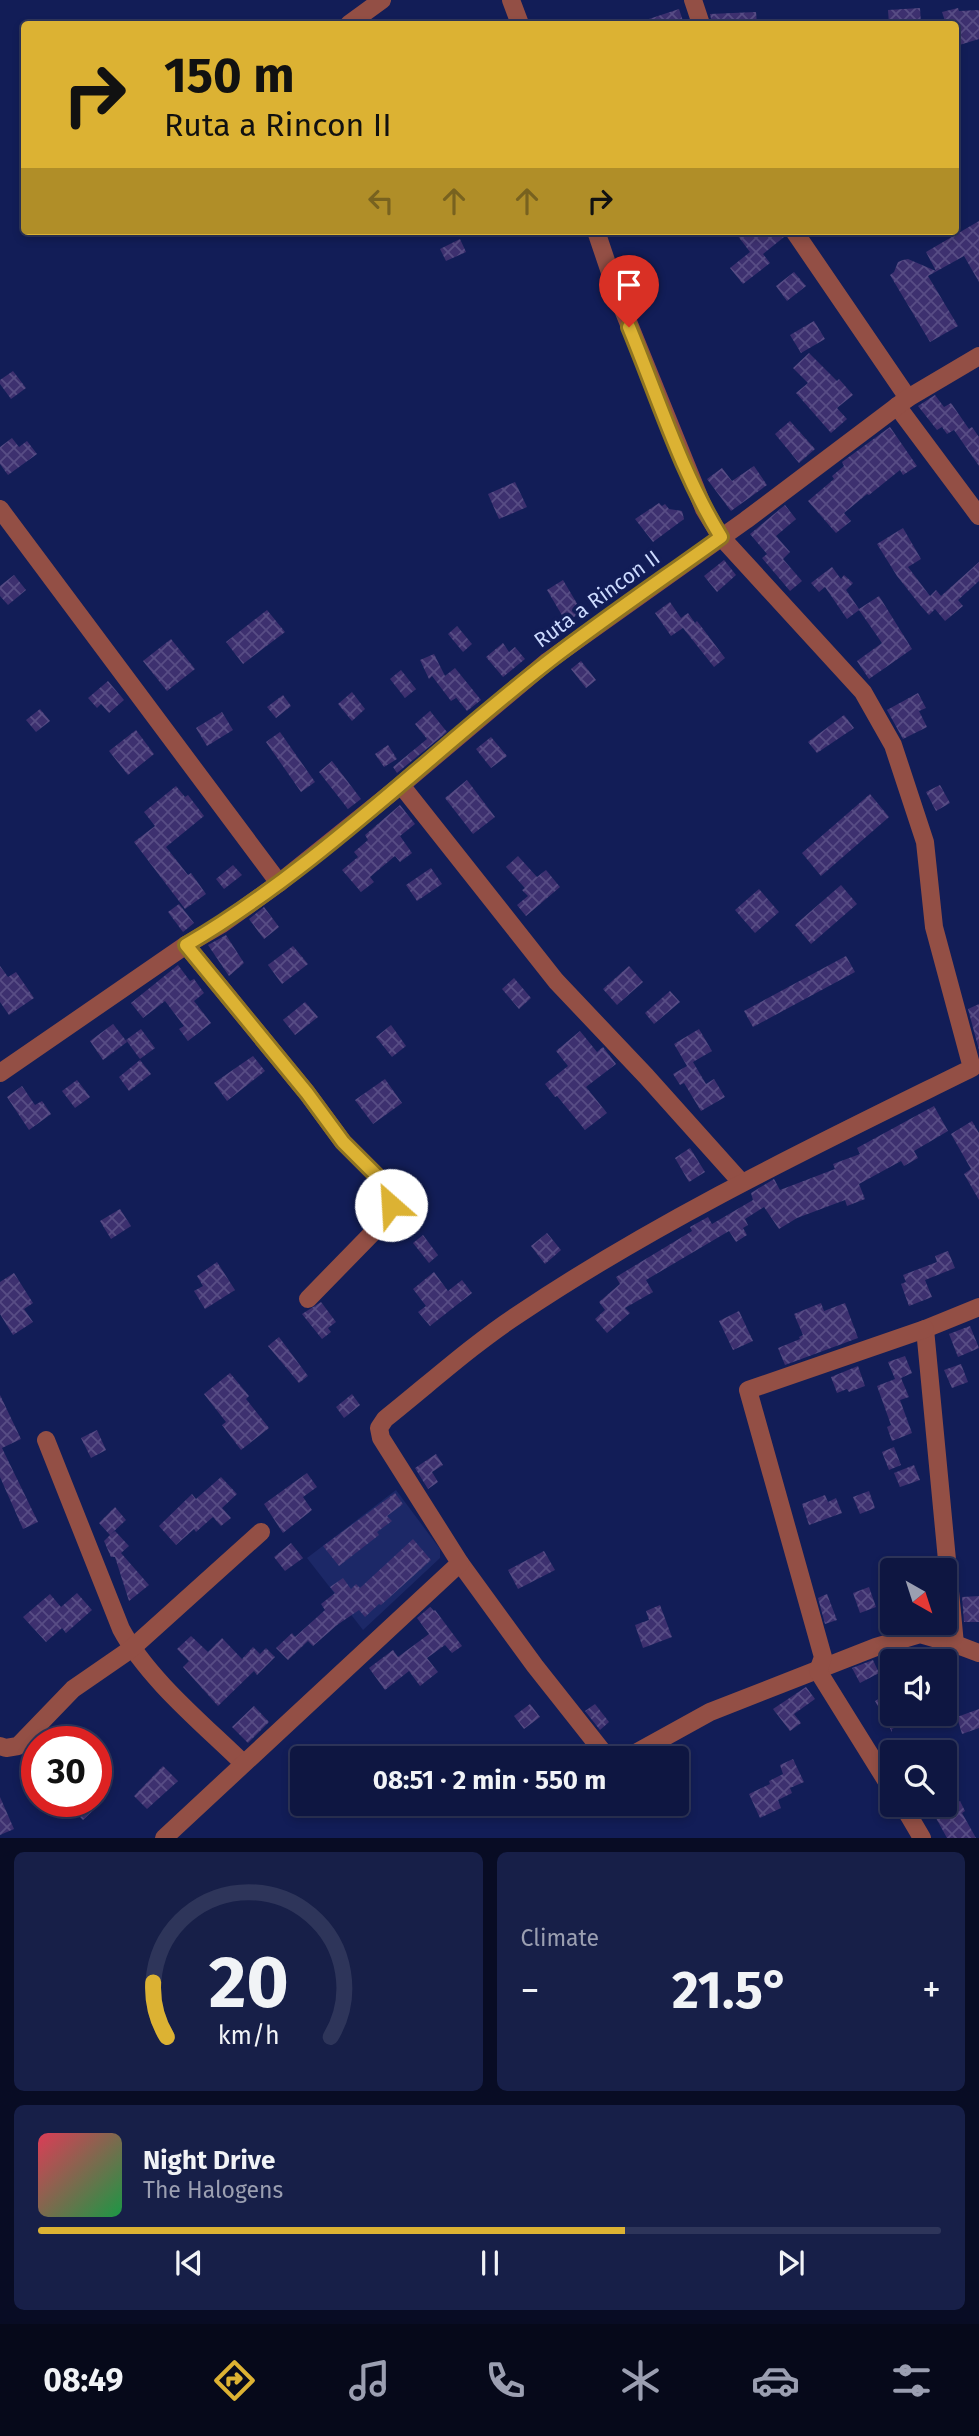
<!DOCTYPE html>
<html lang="en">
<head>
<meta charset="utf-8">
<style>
  body { margin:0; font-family:"Fira Sans",sans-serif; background:#171f48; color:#f1f3f6; height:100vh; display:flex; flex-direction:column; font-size:26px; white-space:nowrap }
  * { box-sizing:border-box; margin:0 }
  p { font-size:23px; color:#9b9fb1 }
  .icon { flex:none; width:38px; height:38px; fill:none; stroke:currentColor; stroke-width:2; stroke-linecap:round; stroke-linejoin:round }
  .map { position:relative; height:1838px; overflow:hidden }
  .details { display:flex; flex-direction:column; gap:14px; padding:14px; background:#080c24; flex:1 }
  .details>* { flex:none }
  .guide { position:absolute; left:21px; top:21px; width:938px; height:214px; border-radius:7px; box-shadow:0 4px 10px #0003,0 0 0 2px #2e355a; background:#dcb233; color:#111; overflow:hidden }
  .needle { width:46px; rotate:141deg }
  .tools { position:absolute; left:880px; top:1558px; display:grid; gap:14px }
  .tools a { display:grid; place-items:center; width:77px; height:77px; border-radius:7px; background:#0e1641; box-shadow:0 4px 10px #0003,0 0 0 2px #2e355a; font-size:35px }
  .speed { position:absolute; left:21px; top:1726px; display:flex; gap:14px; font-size:35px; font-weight:700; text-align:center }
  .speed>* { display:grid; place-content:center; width:91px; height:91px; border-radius:50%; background:#0e1641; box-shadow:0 4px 10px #0003,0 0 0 2px #2e355a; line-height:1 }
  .speed .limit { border:10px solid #d22; background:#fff; color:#111 }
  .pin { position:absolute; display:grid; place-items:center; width:60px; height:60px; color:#fff; margin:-72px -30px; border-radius:50% 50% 50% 0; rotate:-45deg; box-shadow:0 0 7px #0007 }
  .pin .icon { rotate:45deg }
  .me { position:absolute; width:77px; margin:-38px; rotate:334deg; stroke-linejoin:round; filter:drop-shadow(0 0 5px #0008) }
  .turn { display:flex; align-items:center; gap:24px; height:147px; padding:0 28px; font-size:32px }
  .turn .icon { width:91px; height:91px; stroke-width:2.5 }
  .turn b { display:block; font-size:49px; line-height:60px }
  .lanes { display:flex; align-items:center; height:66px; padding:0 28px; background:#0003; justify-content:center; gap:35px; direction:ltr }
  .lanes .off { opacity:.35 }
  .big { font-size:52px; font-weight:700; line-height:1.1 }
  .details .tile { flex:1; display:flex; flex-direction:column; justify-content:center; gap:10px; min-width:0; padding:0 24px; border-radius:10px; background:#171f48 }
  .details .dial { align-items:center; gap:0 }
  .dial svg { height:182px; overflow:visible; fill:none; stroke:#2e355a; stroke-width:7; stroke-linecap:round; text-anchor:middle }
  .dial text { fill:#f1f3f6; stroke:none }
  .song { display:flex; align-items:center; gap:21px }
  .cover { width:84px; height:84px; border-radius:10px; background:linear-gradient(135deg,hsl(350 70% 55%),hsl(140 70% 35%)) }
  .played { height:7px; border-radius:4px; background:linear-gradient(90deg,#dcb233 65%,#2e355a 65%) }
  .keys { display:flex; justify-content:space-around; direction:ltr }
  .heat { display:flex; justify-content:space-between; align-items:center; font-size:38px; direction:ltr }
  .details .tiles { flex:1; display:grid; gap:14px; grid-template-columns:1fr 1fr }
  .tile:last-child { grid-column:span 2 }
  .trip { position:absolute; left:290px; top:1746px; width:399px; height:70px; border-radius:7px; background:#0e1641; box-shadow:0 4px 10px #0003,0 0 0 2px #2e355a; font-weight:700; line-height:70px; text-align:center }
  .dock { display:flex; height:112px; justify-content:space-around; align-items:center; background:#06091a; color:#9b9fb1 }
  .dock .icon { width:49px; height:49px }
  .dock .current { color:#dcb233 }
  .dock b { font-size:32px; color:#f1f3f6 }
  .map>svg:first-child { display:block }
  .built { fill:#1c2867 }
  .building { fill:url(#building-cross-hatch) }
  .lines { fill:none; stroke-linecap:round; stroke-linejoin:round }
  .minor { stroke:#934f45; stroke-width:18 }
  .route-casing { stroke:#8f7421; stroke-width:18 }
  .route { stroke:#dcb233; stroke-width:12 }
  .labels { text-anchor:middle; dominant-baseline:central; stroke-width:7; stroke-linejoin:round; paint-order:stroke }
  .street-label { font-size:21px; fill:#ccdafe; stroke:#121d57 }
</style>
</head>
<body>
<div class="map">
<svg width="979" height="1838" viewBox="0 0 979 1838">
  <defs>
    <pattern id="building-cross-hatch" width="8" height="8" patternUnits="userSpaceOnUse" patternTransform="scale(1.75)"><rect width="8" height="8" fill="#3d306f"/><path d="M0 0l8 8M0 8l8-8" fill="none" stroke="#584d85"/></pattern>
  </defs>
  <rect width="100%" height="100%" fill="#121d57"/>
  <polygon class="built" points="396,1490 440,1549 440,1558 363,1630 307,1558"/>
  <g class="building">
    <polygon points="920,8 921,24 889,24 888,10"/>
    <polygon points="958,8 959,11 979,10 979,39 956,46 956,24 946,24 942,12"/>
    <polygon points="679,9 684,24 641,24 640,22"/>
    <polygon points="756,12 757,24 712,24 710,14"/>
    <polygon points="979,221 979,282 964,256 928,276 958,326 930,342 890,275 894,272 898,262 903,260 908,259 936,271 926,252"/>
    <polygon points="734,231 783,231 784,237 763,254 770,263 743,284 730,268 750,252"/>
    <polygon points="460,239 466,252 446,261 440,249"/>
    <polygon points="794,272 806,286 787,301 776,286"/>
    <polygon points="814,321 825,339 801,353 790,335"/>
    <polygon points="809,353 837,381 839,379 853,395 837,408 847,419 831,433 796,393 808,383 793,368"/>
    <polygon points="13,371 26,388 11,399 0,384 0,380"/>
    <polygon points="935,395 944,407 951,403 969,429 972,427 979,437 979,466 954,430 947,434 942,427 937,430 918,406"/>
    <polygon points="790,421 815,449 799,463 775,434"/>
    <polygon points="890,427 917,466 903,475 900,470 869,495 867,494 844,513 851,521 836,533 808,501 834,479 832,476 844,466 842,462"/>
    <polygon points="12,438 19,447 27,441 37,454 8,475 0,464 0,447"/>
    <polygon points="754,466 767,485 731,511 707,479 722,468 732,481"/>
    <polygon points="515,482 527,507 499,519 488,494"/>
    <polygon points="659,503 662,506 665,504 669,509 682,511 684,519 653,542 635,519"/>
    <polygon points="785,505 796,519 776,536 790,552 783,559 802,581 790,591 762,558 767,554 750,534"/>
    <polygon points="903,528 921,559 908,567 930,596 936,590 941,596 979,562 979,581 958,600 963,606 945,621 935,609 929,615 920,605 897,576 877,544"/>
    <polygon points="724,560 736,575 717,592 704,576"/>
    <polygon points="832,567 841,579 844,575 853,583 846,590 859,609 879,596 912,649 869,679 857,661 882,643 859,610 847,619 825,587 819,592 811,583"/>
    <polygon points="14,575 26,590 8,605 0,596 0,586"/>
    <polygon points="563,580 582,612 566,622 547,590"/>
    <polygon points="670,602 681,618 688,613 695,623 697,621 725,658 714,667 683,628 671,636 655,613"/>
    <polygon points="267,610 285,632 243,664 226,642"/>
    <polygon points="457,626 472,644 463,652 448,634"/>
    <polygon points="171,639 195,669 167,691 143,661"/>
    <polygon points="503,643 509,652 515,647 525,659 503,677 486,657"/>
    <polygon points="434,654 445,676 455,668 481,700 467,711 454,695 456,698 451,701 432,676 429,679 420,660"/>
    <polygon points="581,661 596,680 586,688 571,669"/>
    <polygon points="401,670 416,689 405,698 390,679"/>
    <polygon points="108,681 124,700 109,713 101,704 97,708 88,698"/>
    <polygon points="352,692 365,709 352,721 338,704"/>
    <polygon points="918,693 926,708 919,711 927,727 903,739 887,710"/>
    <polygon points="283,695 291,706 276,718 267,707"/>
    <polygon points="40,709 50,721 36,732 26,720"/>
    <polygon points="430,711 447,732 397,773 393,767 427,739 415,724"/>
    <polygon points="222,712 233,730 207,746 196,728"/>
    <polygon points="844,715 854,728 817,753 808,742"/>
    <polygon points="136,730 154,754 128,775 109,751"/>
    <polygon points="280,732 315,782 301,792 266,742"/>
    <polygon points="491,737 507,756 491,768 476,749"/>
    <polygon points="388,745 397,759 384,767 375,754"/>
    <polygon points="332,761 361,799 348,809 319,772"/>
    <polygon points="467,780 495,817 473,834 445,798"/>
    <polygon points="940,785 950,803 936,811 926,792"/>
    <polygon points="176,786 185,797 188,795 204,816 166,847 188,875 191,873 206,894 185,909 134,842 155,826 144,812"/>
    <polygon points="870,794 889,817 821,876 802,853"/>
    <polygon points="400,805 415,824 400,836 412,853 400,862 395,856 370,877 374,882 361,892 342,870 358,857 354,852 368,840 365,835"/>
    <polygon points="518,856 537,877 546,870 560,887 526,916 517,905 528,896 522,890 525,888 506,867"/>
    <polygon points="233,865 242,875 224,889 216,879"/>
    <polygon points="431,868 442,884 417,901 406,885"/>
    <polygon points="841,885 857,904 811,944 795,925"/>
    <polygon points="759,889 779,912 755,933 735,910"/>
    <polygon points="179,904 194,923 183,932 168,912"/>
    <polygon points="264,907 279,927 264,939 249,919"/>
    <polygon points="226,935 244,963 229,976 208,945"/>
    <polygon points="293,946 308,964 282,984 268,965"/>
    <polygon points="846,956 855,972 753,1027 744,1011"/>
    <polygon points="178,965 190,981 194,979 204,993 194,1001 211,1023 188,1041 179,1029 184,1026 165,1001 143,1018 131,1003"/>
    <polygon points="0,966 8,977 16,972 34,998 9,1015 0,1002"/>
    <polygon points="629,966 643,982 617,1005 603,989"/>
    <polygon points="514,978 531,998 519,1009 502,989"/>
    <polygon points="670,991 680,1002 654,1024 645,1013"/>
    <polygon points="305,1002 318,1017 295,1035 283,1020"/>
    <polygon points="979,1004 979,1050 968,1009"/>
    <polygon points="113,1024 127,1042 103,1060 90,1041"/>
    <polygon points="391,1025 406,1046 392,1057 376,1037"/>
    <polygon points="141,1029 155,1048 140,1059 126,1040"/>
    <polygon points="699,1029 712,1051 693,1062 706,1084 714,1079 725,1097 701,1111 684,1083 680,1085 673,1074 687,1066 674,1044"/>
    <polygon points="580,1031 597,1052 603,1047 616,1064 586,1087 607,1113 585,1130 557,1096 555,1097 545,1084 568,1066 556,1051"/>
    <polygon points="253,1056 265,1071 227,1101 214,1083"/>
    <polygon points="140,1060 151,1074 129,1091 119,1077"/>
    <polygon points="385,1079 402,1103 373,1124 355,1100"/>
    <polygon points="77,1080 90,1097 75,1108 62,1091"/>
    <polygon points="22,1086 35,1105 42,1101 51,1114 29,1130 7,1097"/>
    <polygon points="934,1106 948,1131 914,1151 918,1158 904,1166 901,1161 859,1184 865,1199 847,1206 845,1200 797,1218 779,1229 764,1207 745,1219 748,1225 743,1228 747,1235 736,1242 729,1231 646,1280 653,1292 625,1308 630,1313 607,1333 595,1319 605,1310 599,1302 620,1284 616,1277 692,1231 690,1227 708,1217 712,1224 753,1200 751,1193 774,1179 780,1190 835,1169 833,1164 860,1154 857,1148"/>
    <polygon points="972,1121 979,1133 979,1200 964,1174 971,1169 951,1134"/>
    <polygon points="690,1148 705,1172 689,1182 675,1158"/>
    <polygon points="120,1209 131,1226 111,1239 100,1221"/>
    <polygon points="547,1233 561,1250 545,1264 531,1246"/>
    <polygon points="423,1235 438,1255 429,1263 413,1243"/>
    <polygon points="948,1251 955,1268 925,1280 932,1297 909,1306 901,1284 906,1282 903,1275 937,1262 935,1256"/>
    <polygon points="217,1262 235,1290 205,1309 194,1291 203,1286 197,1276"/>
    <polygon points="434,1272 448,1291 462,1280 472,1293 430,1326 418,1312 426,1306 413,1289"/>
    <polygon points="14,1273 33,1303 24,1309 33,1322 13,1335 0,1314 0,1282"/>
    <polygon points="321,1302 336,1322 328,1328 331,1332 322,1339 302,1314"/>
    <polygon points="821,1303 824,1311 845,1303 858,1338 785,1365 778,1348 800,1339 799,1337 803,1335 794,1314"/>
    <polygon points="739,1311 753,1341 733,1350 719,1321"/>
    <polygon points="970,1326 979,1348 958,1357 949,1334"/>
    <polygon points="279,1337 308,1376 299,1383 268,1346"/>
    <polygon points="905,1356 912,1373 901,1378 909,1397 900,1400 912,1433 892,1441 887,1427 891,1425 877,1386 895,1379 888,1362"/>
    <polygon points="961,1364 968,1382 952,1388 944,1370"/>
    <polygon points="858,1366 865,1386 849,1392 847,1389 837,1393 831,1377"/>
    <polygon points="230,1373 249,1396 246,1399 269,1428 241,1450 222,1425 226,1422 204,1394"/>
    <polygon points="352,1394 360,1405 344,1418 336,1407"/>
    <polygon points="0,1395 21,1439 2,1448 38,1522 23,1529 0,1477"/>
    <polygon points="97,1430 106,1450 91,1458 81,1438"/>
    <polygon points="894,1447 901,1465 889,1470 882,1452"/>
    <polygon points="436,1454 443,1465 432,1472 438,1482 428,1489 415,1468"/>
    <polygon points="914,1465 920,1480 900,1487 894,1473"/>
    <polygon points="307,1473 317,1487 303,1497 312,1510 283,1533 264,1504"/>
    <polygon points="221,1477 237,1494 222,1508 231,1518 221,1526 213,1517 196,1532 194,1529 176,1545 159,1526 192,1494 196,1499"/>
    <polygon points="869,1491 875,1508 860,1514 853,1497"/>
    <polygon points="395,1493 403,1504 387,1516 392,1521 377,1532 379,1535 339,1566 323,1546"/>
    <polygon points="825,1495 828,1502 836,1498 842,1513 809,1525 802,1504"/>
    <polygon points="115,1507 126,1520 111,1534 115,1531 129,1546 121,1553 149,1585 129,1601 115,1557 111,1557 104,1541 110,1535 99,1523"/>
    <polygon points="413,1539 431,1560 381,1605 379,1604 365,1617 359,1610 337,1625 313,1646 308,1641 288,1660 276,1648 292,1633 295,1637 325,1610 321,1604 335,1593 330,1587 343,1578 351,1589 356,1584 360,1588"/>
    <polygon points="291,1543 303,1558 285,1571 274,1557"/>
    <polygon points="544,1551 555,1570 518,1589 508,1570"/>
    <polygon points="869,1587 876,1607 860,1613 853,1593"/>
    <polygon points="77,1593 92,1610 66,1633 62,1628 46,1642 23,1617 50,1594 61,1607"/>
    <polygon points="827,1594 837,1620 825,1624 818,1598"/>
    <polygon points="979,1596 979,1622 964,1622 962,1597"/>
    <polygon points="660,1605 672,1637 643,1648 635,1625 649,1620 646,1611"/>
    <polygon points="430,1607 434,1611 435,1610 462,1646 452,1653 445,1645 427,1658 438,1672 420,1686 409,1671 385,1690 369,1668 393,1650 398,1657 429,1634 417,1618"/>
    <polygon points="191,1636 208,1652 222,1638 242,1659 253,1647 260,1654 266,1648 275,1657 257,1675 254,1671 218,1706 183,1667 189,1661 177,1649"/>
    <polygon points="873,1660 879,1673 860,1683 852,1668"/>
    <polygon points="806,1687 815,1699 794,1714 801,1723 790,1731 773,1709"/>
    <polygon points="892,1692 892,1713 922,1713 892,1729 892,1732 875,1701"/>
    <polygon points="530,1704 540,1717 524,1729 514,1716"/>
    <polygon points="595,1704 609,1722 600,1730 585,1711"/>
    <polygon points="254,1706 269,1722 248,1743 232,1727"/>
    <polygon points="979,1709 979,1728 962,1734 957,1717"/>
    <polygon points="793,1759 804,1782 790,1788 792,1793 778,1800 781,1808 760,1818 749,1794 770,1784 769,1781 783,1774 780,1765"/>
    <polygon points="163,1766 178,1781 147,1809 134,1796"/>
    <polygon points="0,1797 14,1829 0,1835"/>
    <polygon points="948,1800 951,1805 960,1801 965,1811 962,1813 976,1838 947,1838 931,1809 945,1804"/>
    <polygon points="79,1801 103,1801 83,1820 71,1808"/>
  </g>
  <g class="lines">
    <g class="minor">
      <polyline points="511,0 520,24"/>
      <polyline points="693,0 701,24"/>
      <polyline points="349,24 382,0"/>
      <polyline points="794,231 908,398"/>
      <polyline points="897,406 979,516"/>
      <polyline points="0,509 279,883"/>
      <polyline points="401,785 556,981 646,1076 741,1182"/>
      <path d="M186 945 307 1093 343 1142 385 1184C392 1195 392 1205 388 1217L308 1299"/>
      <polyline points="0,1073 186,945 222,924 279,883 401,785 548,661 746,520 908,398 979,356"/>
      <path d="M46 1440 121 1629C148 1679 202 1723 243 1763"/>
      <polyline points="460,1563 535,1666 607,1757 634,1754 710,1712 876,1647 920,1634 955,1644 925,1329 979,1307"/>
      <polyline points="955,1644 979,1653"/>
      <polyline points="0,1746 6,1748 18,1746 73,1689 131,1649 261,1532"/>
      <polyline points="892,1790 818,1671 823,1657 748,1390 925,1329"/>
      <polyline points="902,1804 922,1838"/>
      <path d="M164 1838 460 1563 381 1438 379 1428 385 1419C429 1384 473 1344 519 1314 662 1218 818 1144 972 1068L934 927 925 842 893 745 863 692 721 537 704 509 620 302 596 231"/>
    </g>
  </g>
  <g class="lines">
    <defs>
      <path id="route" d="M391 1205 389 1191 385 1184 343 1142 307 1093 186 945C319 867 428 755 549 661 605 618 664 578 721 537 681 472 658 397 629 327"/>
    </defs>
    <use href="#route" class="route-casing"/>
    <use href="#route" class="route"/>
  </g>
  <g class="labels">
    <g class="street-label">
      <text transform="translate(597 599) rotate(-36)">Ruta a Rincon II</text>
    </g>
  </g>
</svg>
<div class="tools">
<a><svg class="needle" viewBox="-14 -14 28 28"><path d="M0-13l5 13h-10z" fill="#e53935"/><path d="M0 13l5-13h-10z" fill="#9b9fb1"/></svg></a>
<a><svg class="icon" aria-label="sound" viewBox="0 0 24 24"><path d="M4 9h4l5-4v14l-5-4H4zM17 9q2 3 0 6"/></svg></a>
<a><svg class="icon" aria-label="search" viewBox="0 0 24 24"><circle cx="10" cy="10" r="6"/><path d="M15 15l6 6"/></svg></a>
</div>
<div class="speed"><div class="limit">30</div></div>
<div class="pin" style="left:629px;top:327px;background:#d93025"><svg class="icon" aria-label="arrive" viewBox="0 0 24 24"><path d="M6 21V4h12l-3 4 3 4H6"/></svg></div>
<svg class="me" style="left:391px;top:1205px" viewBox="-20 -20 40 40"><circle r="19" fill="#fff"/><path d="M0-13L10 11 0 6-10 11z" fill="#dcb233"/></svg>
<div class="trip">08:51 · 2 min · 550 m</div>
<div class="guide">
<div class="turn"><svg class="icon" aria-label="right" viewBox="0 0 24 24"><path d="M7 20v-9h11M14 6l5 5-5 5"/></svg><div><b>150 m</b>Ruta a Rincon II</div></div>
<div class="lanes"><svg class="icon off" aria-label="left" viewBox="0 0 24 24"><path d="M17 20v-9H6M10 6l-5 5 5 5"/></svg><svg class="icon off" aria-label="ahead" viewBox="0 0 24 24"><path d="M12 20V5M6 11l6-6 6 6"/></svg><svg class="icon off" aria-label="ahead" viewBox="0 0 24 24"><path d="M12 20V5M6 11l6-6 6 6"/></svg><svg class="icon" aria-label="right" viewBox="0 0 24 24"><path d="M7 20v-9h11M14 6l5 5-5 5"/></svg></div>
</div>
</div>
<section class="details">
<div class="tiles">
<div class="tile dial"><svg viewBox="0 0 100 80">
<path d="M14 69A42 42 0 1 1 86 69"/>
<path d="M14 69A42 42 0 0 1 8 45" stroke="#dcb233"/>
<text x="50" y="56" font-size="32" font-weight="700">20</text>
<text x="50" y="72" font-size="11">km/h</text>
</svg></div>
<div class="tile"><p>Climate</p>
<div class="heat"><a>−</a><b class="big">21.5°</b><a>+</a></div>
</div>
<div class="tile">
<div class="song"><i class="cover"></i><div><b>Night Drive</b><p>The Halogens</p></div></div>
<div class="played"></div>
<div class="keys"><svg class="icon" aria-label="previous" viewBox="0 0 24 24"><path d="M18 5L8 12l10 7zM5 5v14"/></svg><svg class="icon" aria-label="pause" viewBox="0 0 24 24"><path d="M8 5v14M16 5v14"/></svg><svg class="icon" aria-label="next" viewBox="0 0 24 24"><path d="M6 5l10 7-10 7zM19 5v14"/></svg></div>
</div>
</div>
</section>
<nav class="dock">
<b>08:49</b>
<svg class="icon current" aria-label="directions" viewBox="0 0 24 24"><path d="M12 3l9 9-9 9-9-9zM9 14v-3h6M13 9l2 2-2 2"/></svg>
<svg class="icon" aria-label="music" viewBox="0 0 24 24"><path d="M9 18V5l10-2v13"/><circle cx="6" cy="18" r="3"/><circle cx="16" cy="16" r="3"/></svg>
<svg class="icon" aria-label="phone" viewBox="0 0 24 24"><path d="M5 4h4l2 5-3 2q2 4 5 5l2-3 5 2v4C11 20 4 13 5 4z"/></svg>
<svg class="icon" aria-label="climate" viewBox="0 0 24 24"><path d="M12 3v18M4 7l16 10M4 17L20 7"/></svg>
<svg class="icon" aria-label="car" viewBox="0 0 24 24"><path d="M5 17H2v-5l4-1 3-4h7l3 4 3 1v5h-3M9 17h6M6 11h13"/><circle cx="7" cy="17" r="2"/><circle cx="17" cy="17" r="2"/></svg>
<svg class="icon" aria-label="filters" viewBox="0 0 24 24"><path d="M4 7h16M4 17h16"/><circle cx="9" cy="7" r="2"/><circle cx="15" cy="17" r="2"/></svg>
</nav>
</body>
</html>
